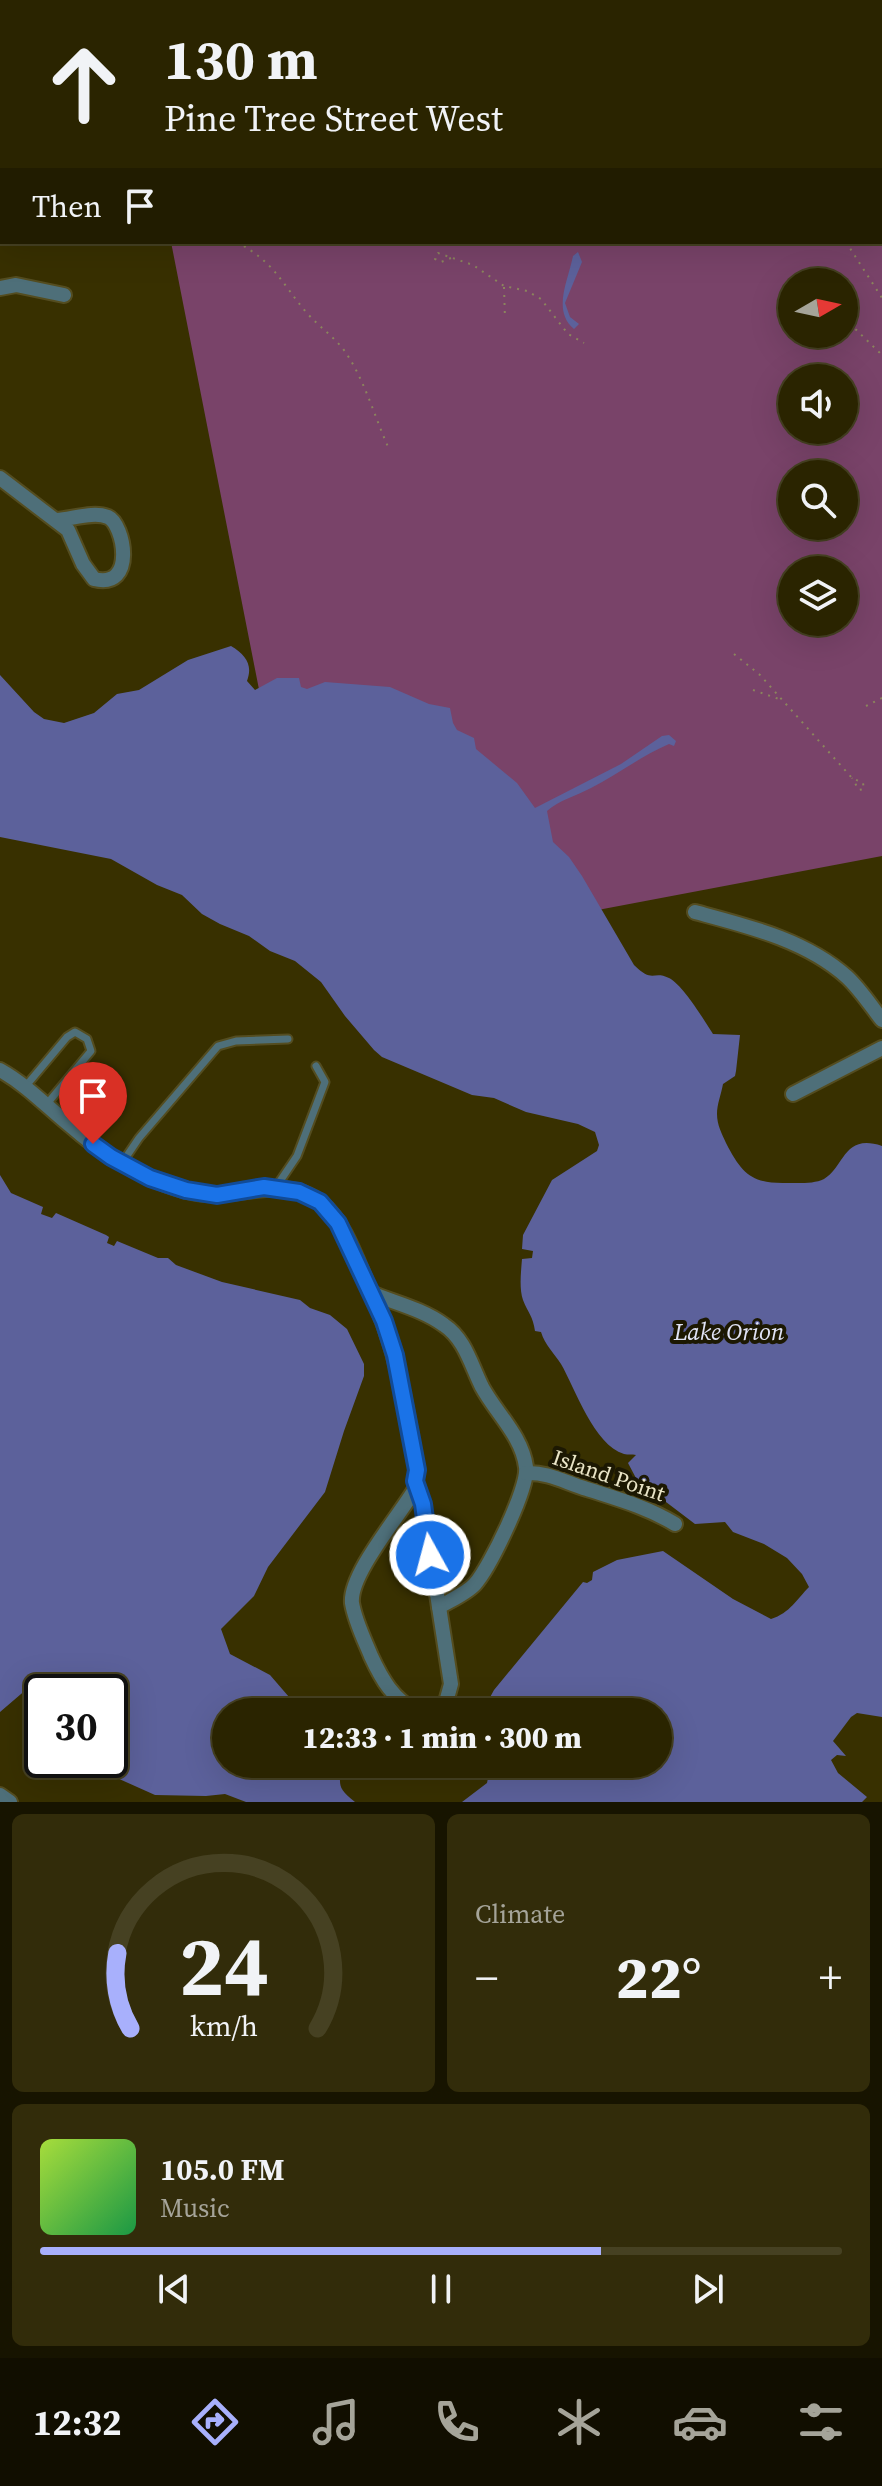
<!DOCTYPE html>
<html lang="en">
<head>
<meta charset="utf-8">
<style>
  body { margin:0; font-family:"Source Serif 4",serif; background:#322c0a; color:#f1f3f6; height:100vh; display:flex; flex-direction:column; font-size:30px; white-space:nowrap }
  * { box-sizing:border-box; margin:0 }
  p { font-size:26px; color:#a5a499 }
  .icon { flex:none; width:44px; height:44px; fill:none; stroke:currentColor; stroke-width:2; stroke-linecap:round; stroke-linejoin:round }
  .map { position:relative; height:1802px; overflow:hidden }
  .drawer { display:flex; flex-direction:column; gap:12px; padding:12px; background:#171400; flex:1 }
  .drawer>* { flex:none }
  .top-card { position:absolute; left:0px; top:0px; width:882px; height:244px; box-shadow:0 8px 32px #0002,0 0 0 2px #464122; background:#2a2400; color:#f1f3f6; overflow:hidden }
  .needle { width:52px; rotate:81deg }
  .buttons { position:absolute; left:778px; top:268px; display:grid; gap:16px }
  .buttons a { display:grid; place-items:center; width:80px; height:80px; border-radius:50%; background:#2a2400; box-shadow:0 8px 32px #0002,0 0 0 2px #464122; font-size:40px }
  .speed { position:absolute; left:24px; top:1674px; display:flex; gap:16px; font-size:40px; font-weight:700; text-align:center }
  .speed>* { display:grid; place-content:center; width:104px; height:104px; border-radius:50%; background:#2a2400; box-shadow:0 8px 32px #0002,0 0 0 2px #464122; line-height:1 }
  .speed .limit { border:4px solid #111; border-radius:12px; background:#fff; color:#111 }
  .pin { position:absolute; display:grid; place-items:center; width:68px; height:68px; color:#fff; margin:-82px -34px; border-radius:50% 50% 50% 0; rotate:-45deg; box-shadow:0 0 8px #0007 }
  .pin .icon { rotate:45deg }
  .me { position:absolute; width:88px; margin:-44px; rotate:353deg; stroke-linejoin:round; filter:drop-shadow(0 0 6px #0008) }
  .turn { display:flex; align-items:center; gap:28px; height:168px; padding:0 32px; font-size:36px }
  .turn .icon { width:104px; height:104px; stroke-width:2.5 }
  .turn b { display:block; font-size:56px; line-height:68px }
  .then { display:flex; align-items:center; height:76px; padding:0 32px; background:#0003; gap:16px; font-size:30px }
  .big { font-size:60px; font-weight:800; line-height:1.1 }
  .drawer .tile { flex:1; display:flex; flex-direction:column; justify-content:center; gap:12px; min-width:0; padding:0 28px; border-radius:12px; background:#322c0a }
  .drawer .dial { align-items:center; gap:0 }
  .dial svg { height:208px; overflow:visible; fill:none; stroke:#464122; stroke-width:7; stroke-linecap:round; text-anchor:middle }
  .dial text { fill:#f1f3f6; stroke:none }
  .song { display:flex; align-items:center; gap:24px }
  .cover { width:96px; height:96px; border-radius:12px; background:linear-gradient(135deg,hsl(80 70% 55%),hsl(140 70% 35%)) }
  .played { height:8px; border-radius:4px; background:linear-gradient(90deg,#a8b0fc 70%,#464122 70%) }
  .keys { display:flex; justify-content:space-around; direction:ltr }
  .heat { display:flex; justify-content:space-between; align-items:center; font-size:44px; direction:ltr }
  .drawer .tiles { flex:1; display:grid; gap:12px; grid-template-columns:1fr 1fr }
  .tile:last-child { grid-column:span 2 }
  .trip { position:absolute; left:212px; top:1698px; width:460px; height:80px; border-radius:40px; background:#2a2400; box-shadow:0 8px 32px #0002,0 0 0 2px #464122; font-weight:800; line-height:80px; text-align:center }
  .tab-bar { display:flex; height:128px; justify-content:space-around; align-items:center; background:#110e00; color:#a5a499 }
  .tab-bar .icon { width:56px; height:56px }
  .tab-bar .selected { color:#a8b0fc }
  .tab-bar b { font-size:36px; color:#f1f3f6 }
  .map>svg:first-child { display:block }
  .green { fill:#794369; fill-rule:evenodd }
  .water { fill:#5c619b }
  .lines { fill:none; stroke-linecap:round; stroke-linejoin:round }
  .service-casing { stroke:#544d20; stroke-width:11 }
  .minor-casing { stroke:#544d20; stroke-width:18 }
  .path { stroke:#8b845d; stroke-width:2; stroke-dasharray:2 6; stroke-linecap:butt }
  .service { stroke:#4e6f79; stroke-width:7 }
  .minor { stroke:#4e6f79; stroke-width:14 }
  .route-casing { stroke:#114b97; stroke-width:20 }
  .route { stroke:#1a73e8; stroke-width:14 }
  .labels { text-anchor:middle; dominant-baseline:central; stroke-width:8; stroke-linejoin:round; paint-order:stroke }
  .street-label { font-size:22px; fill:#eae5c7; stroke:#1c1802 }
  .water-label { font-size:24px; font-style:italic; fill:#e0e3f5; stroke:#1c1802 }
</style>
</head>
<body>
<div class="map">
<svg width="882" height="1802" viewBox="0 0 882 1802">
  <rect width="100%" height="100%" fill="#383000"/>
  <path class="green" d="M125 0H882V856L313 964 171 242H880V2ZM792 282H844V334H792ZM792 378H844V430H792ZM792 474H844V526H792ZM792 570H844V622H792Z"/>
  <g class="water">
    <path d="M578 252 582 262 565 303 570 317 579 324 574 329C552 311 568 281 573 256Z"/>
    <path d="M231 646C246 655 253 665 247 681L255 690 277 678H299L301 687 307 689 325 682 390 687 429 704 450 708 453 723 457 730 474 738 476 749 517 783 535 808 621 764 662 736 669 735 676 741 674 746 669 744C641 756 617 775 591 788 576 796 559 800 547 811L553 842 569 857 582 876 634 965C653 984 653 970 669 978 683 985 704 1020 713 1034L740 1035 736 1071 735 1076 723 1084C721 1095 717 1104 717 1114 717 1125 722 1134 726 1143 742 1174 752 1184 787 1183 799 1183 814 1184 824 1179 845 1167 843 1133 882 1146V1717L857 1713 851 1717 833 1741 846 1756 837 1755 831 1760 838 1773 867 1797 862 1802H462L487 1783 489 1773 481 1764H658V1712H482L494 1690 583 1582 587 1583 592 1580 593 1572 617 1560 663 1551 733 1599 771 1619C790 1613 797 1599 809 1587L802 1574 787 1558 764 1544 733 1532 725 1522 695 1524 637 1480 628 1463 636 1455C632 1454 628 1455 624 1454 594 1445 575 1388 561 1364 554 1353 545 1345 541 1332L535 1331C533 1316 528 1313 523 1300 519 1288 521 1272 522 1259L532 1258 533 1251 522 1249 523 1235 552 1180 597 1151 599 1145 595 1132 578 1124 526 1112 494 1098 472 1095 382 1057 374 1050 345 1016 321 982 295 961 270 951 249 936 220 924 202 914 182 895 157 885 111 859 0 837V675L34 712 44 719 64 723 94 713 117 694 139 690 188 660Z"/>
    <path d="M0 1175 11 1193 43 1207 41 1214 52 1218 56 1213 106 1235 109 1237 107 1243 114 1246 117 1241 158 1258H168L176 1265 222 1282 300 1300 310 1308 330 1315 347 1329 364 1364V1376L344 1431 325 1492 268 1567 254 1596 221 1629 230 1654 270 1675 302 1712H226V1764H341C340 1785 336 1787 355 1802H246L225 1794 206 1796 155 1795 117 1778 102 1760H110V1692H46L35 1682 0 1712Z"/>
  </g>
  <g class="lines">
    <defs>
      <g id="service">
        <polyline points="25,1087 67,1037 75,1032 87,1039 91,1051 46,1105"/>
        <polyline points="122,1163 139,1138 218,1046 236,1041 288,1039"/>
        <polyline points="276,1187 297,1156 325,1082 316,1066"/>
      </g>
      <g id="minor">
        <polyline points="0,288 16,285 64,295"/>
        <path d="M0 478 68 530 83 564 94 579C137 590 124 524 108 517 94 511 72 519 57 520"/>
        <path d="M695 912C747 926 806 940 847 977 860 989 871 1006 882 1020"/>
        <path d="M0 1070C27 1085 48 1108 72 1127 95 1147 121 1165 149 1177 169 1187 197 1196 220 1194 252 1192 292 1179 321 1203 346 1223 358 1265 371 1293 395 1303 422 1309 444 1325 465 1339 471 1365 482 1387 496 1413 522 1436 526 1467 529 1487 490 1567 475 1584 467 1593 451 1600 439 1607"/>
        <polyline points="793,1094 882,1048"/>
        <path d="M371 1293C398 1349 406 1410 417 1470L415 1481 423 1504 451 1684 446 1702 439 1712"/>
        <path d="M526 1473C549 1472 566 1483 587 1489 618 1499 647 1507 675 1524"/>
        <path d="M417 1712C393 1699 382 1680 371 1656 364 1639 355 1621 352 1603 349 1574 401 1514 417 1486"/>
        <polyline points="0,1795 10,1802"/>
      </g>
    </defs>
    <use href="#service" class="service-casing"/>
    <use href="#minor" class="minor-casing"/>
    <g class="path">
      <polyline points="226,0 227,2"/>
      <polyline points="295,0 295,2"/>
      <polyline points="649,2 653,0"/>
      <path d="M237 242C276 264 280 281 306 312 319 327 335 337 346 353 365 381 375 418 389 449"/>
      <polyline points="846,242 882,298"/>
      <polyline points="451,258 441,262 435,259 438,253 473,265 504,286 527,291 541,299 568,334 584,343"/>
      <polyline points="504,287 505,319"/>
      <polyline points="844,318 882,355"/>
      <polyline points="734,654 760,675 852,778 863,783 864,789 859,790 852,778"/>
      <polyline points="753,690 779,699"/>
      <polyline points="866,706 882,698"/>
    </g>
    <use href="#service" class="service"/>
    <use href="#minor" class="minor"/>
  </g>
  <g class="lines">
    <defs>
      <polyline id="route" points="93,1144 111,1157 150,1178 186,1190 217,1195 264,1187 299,1192 320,1202 338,1223 384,1321 395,1355 417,1470 415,1481 423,1504 430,1555"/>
    </defs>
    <use href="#route" class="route-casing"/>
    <use href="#route" class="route"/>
  </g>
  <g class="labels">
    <g class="street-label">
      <text transform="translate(609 1475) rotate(19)">Island Point</text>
    </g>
    <g class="water-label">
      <text x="729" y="1331">Lake Orion</text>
    </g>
  </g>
</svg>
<div class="buttons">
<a><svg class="needle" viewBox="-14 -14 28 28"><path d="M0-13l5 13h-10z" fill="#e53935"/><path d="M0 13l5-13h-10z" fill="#a5a499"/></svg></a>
<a><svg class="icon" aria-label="sound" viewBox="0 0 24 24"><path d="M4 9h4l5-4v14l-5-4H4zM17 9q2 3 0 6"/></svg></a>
<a><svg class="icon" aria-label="search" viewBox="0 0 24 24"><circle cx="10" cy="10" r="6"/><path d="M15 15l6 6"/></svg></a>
<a><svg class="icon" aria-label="layers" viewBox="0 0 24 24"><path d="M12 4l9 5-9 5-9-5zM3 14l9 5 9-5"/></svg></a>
</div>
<div class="speed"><div class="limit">30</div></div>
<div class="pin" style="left:93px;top:1144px;background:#d93025"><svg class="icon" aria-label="arrive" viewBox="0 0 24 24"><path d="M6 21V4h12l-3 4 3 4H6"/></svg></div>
<svg class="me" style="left:430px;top:1555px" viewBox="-20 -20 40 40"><circle r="17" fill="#1a73e8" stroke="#fff" stroke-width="3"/><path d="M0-11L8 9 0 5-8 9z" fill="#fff"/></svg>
<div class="trip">12:33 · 1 min · 300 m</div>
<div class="top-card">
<div class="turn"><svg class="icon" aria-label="ahead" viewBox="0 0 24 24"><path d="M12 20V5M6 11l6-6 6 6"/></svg><div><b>130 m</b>Pine Tree Street West</div></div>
<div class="then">Then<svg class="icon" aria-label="arrive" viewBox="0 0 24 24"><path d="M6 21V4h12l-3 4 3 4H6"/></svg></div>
</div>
</div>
<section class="drawer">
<div class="tiles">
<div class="tile dial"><svg viewBox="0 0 100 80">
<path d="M14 69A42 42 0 1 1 86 69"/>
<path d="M14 69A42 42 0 0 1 9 40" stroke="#a8b0fc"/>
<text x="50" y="56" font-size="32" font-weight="700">24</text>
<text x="50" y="72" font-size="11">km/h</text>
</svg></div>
<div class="tile"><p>Climate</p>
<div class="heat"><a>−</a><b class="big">22°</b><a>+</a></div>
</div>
<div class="tile">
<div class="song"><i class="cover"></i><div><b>105.0 FM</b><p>Music</p></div></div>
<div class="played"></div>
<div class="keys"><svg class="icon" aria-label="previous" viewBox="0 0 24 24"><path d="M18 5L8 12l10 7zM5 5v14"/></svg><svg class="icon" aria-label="pause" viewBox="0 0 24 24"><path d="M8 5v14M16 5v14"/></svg><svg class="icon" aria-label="next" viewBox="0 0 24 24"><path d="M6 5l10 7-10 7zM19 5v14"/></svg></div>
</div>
</div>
</section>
<nav class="tab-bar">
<b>12:32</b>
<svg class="icon selected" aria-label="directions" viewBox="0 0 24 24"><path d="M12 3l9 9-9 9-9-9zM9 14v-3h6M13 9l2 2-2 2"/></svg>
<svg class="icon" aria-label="music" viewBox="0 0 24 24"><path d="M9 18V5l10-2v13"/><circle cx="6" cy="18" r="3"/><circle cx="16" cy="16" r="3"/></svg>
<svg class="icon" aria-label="phone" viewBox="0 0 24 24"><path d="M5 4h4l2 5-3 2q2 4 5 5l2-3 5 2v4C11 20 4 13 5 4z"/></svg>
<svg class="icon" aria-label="climate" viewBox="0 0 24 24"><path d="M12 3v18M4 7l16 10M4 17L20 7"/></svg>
<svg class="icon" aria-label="car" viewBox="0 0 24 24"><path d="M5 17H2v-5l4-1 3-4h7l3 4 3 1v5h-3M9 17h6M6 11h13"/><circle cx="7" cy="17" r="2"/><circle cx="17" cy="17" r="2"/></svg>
<svg class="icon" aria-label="filters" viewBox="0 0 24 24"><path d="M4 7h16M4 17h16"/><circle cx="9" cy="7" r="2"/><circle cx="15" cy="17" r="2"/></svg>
</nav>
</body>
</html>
